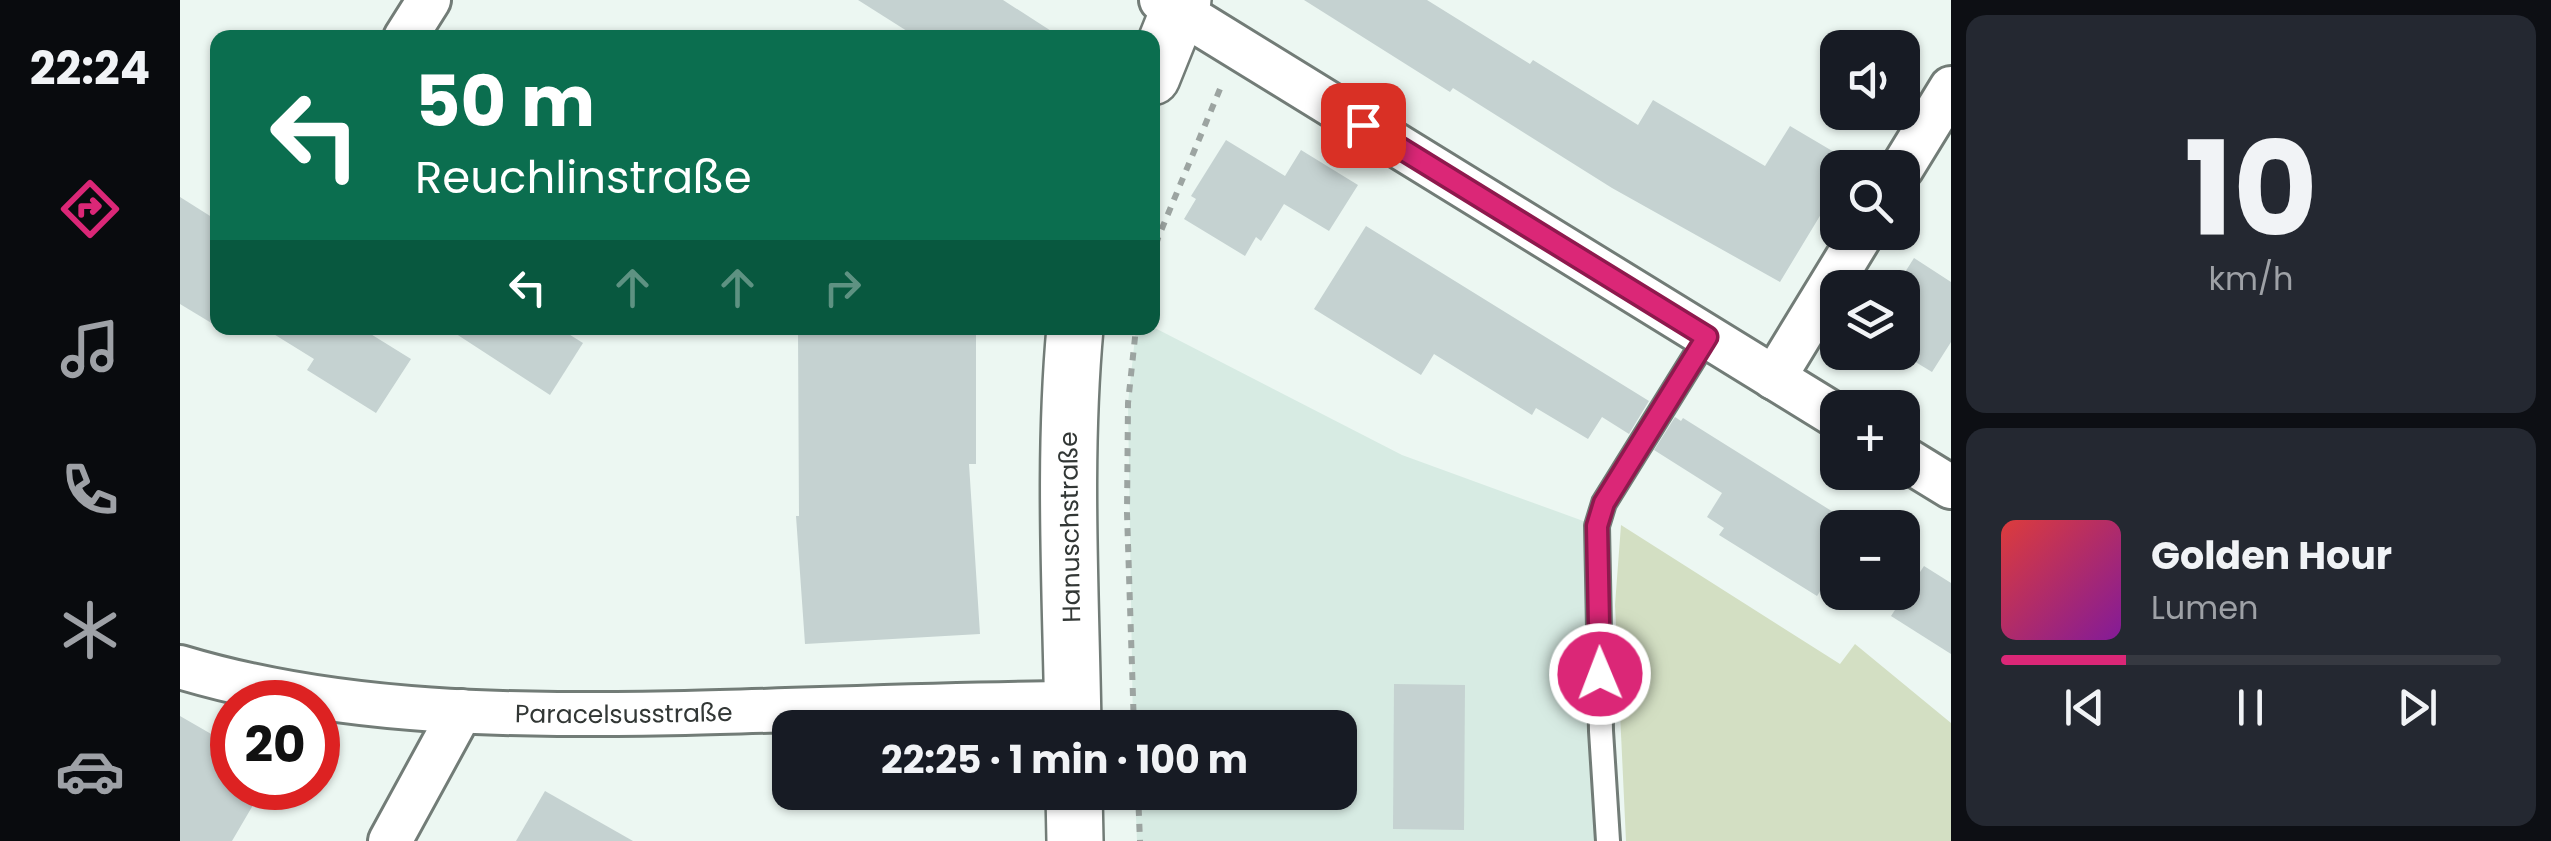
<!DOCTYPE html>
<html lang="en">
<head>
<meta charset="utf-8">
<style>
  body { margin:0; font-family:Poppins,sans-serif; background:#242831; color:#f1f3f6; height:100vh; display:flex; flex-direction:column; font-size:38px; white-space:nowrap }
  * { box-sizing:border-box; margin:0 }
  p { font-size:32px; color:#9ea1a6 }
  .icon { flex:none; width:55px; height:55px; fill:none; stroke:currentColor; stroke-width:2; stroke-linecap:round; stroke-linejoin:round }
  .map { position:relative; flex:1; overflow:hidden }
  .side { display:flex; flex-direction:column; gap:15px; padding:15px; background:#0d0f14; width:600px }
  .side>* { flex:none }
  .hud { position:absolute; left:30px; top:30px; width:950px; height:305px; border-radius:20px; box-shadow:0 2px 8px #0004; background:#0b6e4f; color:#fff; overflow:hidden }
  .buttons { position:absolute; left:1640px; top:30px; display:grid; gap:20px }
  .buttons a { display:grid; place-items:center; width:100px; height:100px; border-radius:20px; background:#171b24; box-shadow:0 2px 8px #0004; font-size:50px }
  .speed { position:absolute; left:30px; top:680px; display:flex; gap:20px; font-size:50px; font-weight:700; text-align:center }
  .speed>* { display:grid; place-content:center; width:130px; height:130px; border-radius:50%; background:#171b24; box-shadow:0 2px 8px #0004; line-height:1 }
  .speed .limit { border:15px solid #d22; background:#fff; color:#111 }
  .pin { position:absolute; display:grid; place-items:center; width:85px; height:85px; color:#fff; margin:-42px; border-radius:20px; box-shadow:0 5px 15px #0006 }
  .me { position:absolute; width:110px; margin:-55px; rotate:359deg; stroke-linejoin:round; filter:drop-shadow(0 0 8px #0008) }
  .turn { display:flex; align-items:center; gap:35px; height:210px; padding:0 40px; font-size:45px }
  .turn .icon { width:130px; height:130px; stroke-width:2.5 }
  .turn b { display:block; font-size:70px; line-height:85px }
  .lanes { display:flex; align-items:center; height:95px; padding:0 40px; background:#0003; justify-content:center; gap:50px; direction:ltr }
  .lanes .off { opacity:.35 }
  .side .widget { flex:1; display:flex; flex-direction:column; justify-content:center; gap:15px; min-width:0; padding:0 35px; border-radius:20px; background:#242831 }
  .side .dial { align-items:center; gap:0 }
  .dial b { font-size:130px; line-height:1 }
  .song { display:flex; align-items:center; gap:30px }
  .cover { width:120px; height:120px; border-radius:15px; background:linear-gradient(135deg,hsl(0 70% 55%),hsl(290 70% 35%)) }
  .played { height:10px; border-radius:5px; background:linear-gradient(90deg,#db2777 25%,#363941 25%) }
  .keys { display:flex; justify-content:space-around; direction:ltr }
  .trip { position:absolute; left:592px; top:710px; width:585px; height:100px; border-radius:20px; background:#171b24; box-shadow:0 2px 8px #0004; font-weight:700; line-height:100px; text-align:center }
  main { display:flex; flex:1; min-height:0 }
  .menu { display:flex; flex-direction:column; width:180px; justify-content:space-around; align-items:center; background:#090b0e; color:#9ea1a6 }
  .menu .icon { width:70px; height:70px }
  .menu .on { color:#db2777 }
  .menu b { font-size:45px; color:#f1f3f6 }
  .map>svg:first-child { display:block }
  .built { fill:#d7ebe3 }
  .green { fill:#d3dfc3 }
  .building { fill:#c5d2d1 }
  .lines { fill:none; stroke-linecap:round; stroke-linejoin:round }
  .lane-casing { stroke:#727c77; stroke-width:28 }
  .street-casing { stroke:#727c77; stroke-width:48 }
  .secondary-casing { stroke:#727c77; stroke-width:60 }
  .path { stroke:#9ca4a1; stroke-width:6; stroke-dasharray:8 8; stroke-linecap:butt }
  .lane { stroke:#fff; stroke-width:22 }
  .street { stroke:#fff; stroke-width:42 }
  .secondary { stroke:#fff; stroke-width:55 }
  .route-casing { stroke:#8e194d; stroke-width:25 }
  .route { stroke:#db2777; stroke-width:18 }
  .labels { text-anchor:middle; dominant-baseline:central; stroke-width:10; stroke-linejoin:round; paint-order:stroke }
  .street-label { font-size:25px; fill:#323735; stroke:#fff }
</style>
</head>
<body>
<main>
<nav class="menu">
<b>22:24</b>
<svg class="icon on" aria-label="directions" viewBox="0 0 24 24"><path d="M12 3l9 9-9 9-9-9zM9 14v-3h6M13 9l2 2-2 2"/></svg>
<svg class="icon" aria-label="music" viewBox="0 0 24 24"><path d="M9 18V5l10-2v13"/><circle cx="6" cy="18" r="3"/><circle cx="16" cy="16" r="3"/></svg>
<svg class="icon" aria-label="phone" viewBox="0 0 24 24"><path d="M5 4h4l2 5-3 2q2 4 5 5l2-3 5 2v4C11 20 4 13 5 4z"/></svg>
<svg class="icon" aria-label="climate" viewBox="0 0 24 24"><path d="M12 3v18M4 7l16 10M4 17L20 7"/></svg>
<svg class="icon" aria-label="car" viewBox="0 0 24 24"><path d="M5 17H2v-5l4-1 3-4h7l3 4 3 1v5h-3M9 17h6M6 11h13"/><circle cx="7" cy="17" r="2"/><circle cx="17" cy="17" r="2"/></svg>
</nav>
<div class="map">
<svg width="1771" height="841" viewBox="0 0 1771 841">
  <rect width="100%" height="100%" fill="#ecf7f2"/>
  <polygon class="built" points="973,327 1222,455 1417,526 1426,841 957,841 955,793 1160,792 1160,728 953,728 948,403 956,328"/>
  <polygon class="green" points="1441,525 1660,664 1675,644 1771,723 1771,841 1446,841 1435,605"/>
  <g class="building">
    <polygon points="678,0 823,0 882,38 738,38"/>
    <polygon points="1124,0 1247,0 1350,64 1353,60 1458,125 1473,100 1585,166 1610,126 1671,162 1668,168 1658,168 1658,186 1600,282 1432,188 1273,88 1270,92"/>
    <polygon points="1046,140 1105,176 1121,150 1178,185 1149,231 1104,204 1081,241 1076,237 1065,256 1004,219 1016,199 1011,196"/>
    <polygon points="0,197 38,221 38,327 0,304"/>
    <polygon points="1186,226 1469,401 1449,434 1422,417 1408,439 1356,408 1352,415 1254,354 1241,375 1134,309"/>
    <polygon points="1734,258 1771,282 1771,342 1752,372 1719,352 1722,352 1722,288 1715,288"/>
    <polygon points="84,328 181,328 231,359 196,413 127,370 134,359"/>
    <polygon points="267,328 379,328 403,343 370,395"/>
    <polygon points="618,332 796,333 796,464 789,464 800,634 625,644 616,516 619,516"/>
    <polygon points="1495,417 1501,421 1503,418 1658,515 1658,564 1637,596 1539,535 1544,528 1527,517 1542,493 1474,450"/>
    <polygon points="1744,566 1771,583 1771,654 1711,616"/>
    <polygon points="1214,684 1285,685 1284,830 1213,829"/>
    <polygon points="0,716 52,746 52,788 83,788 52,841 0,841"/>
    <polygon points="365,791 453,841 336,841"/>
  </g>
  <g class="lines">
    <defs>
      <polyline id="lane" points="1428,841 1421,731 1417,526 1424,503 1527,337"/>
      <g id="street">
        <polyline points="981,0 1658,417"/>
        <polyline points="225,38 249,0"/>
        <polyline points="1722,168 1771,88"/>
        <polyline points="1594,378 1683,232"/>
        <polyline points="1722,457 1771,487"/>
        <path id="s1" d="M0 667C163 716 336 716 505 713 634 710 763 704 893 703"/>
        <polyline points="210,841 281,711"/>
      </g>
      <g id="secondary">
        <polyline points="972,77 1003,0"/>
        <path d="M893 728C891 594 883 460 895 328"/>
        <polyline points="894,792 895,841"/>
      </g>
    </defs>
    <use href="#lane" class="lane-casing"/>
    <use href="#street" class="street-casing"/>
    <use href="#secondary" class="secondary-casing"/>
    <g class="path">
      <polyline points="972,260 978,238 1040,89"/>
      <polyline points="954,728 947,513 948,403 956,328"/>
      <polyline points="958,792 960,841"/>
    </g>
    <use href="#lane" class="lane"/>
    <use href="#street" class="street"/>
    <use href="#secondary" class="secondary"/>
  </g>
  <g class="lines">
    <defs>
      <polyline id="route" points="1183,125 1527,337 1424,503 1417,526 1420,674"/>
    </defs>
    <use href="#route" class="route-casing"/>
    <use href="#route" class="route"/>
  </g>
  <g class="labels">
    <g class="street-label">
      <text transform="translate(890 527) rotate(-91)">Hanuschstraße</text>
      <text stroke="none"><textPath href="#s1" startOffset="448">Paracelsusstraße</textPath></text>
    </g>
  </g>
</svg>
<div class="buttons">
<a><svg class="icon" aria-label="sound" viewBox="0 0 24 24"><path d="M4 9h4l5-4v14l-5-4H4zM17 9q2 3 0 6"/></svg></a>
<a><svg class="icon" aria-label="search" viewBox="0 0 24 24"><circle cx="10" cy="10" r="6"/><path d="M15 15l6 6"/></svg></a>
<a><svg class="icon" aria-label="layers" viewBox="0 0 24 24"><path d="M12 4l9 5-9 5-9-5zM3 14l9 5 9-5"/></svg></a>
<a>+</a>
<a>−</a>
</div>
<div class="speed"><div class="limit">20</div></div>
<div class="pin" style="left:1183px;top:125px;background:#d93025"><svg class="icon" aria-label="arrive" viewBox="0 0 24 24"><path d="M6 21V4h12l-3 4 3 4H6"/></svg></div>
<svg class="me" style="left:1420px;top:674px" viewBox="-20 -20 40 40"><circle r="17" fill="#db2777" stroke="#fff" stroke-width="3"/><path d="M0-11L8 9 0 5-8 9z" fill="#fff"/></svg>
<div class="trip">22:25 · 1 min · 100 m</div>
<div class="hud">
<div class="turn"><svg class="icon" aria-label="left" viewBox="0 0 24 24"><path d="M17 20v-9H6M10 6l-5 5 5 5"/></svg><div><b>50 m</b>Reuchlinstraße</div></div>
<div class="lanes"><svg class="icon" aria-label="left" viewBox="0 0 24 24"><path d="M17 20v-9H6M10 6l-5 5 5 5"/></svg><svg class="icon off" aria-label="ahead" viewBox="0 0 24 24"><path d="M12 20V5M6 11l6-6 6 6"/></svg><svg class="icon off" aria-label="ahead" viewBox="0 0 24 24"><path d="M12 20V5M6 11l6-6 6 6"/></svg><svg class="icon off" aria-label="right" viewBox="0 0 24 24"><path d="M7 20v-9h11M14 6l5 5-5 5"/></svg></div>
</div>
</div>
<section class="side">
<div class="widget dial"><b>10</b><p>km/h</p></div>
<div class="widget">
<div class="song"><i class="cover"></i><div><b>Golden Hour</b><p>Lumen</p></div></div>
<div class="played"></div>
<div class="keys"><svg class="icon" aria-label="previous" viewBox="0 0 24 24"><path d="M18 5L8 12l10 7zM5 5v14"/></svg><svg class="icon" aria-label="pause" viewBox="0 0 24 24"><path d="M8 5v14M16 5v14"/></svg><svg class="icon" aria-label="next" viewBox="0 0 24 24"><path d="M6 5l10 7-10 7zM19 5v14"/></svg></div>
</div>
</section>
</main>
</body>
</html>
